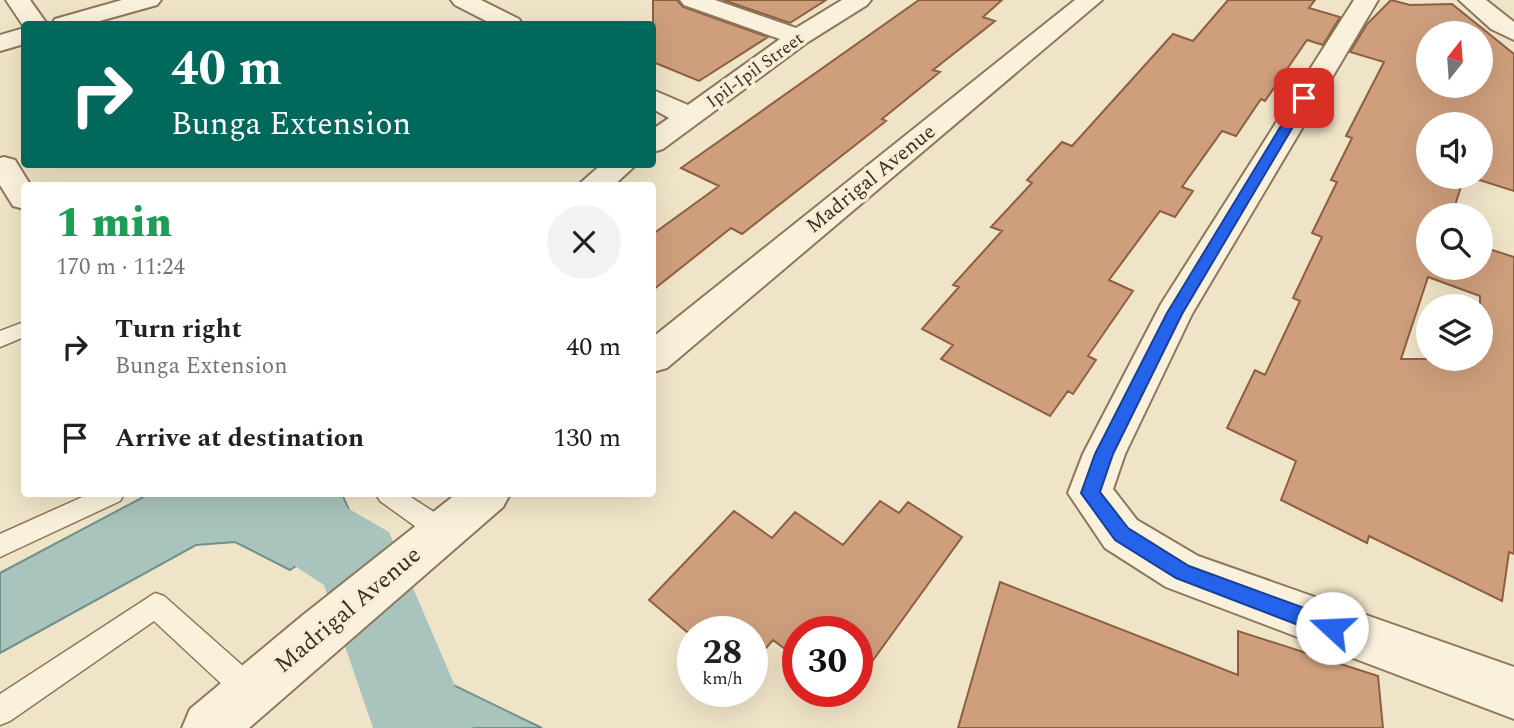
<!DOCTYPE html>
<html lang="en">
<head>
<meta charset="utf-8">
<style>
  body { margin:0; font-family:Spectral,serif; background:#f2f2f2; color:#202124; height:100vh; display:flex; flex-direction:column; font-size:26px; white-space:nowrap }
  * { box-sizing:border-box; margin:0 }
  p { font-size:23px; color:#757577 }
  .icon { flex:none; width:38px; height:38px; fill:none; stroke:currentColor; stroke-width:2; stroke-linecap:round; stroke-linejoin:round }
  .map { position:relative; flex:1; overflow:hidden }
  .side { position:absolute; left:21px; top:182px; width:635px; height:315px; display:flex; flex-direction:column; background:#fff; border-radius:7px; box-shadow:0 7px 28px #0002 }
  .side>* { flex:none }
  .guide { position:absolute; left:21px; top:21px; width:635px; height:147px; border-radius:7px; box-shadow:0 7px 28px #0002; background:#00695c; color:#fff; overflow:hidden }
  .needle { width:46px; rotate:17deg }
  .tools { position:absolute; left:1416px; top:21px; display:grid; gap:14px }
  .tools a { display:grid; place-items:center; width:77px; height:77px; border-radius:50%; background:#fff; box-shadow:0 7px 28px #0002; font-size:35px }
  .speed { position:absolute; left:677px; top:616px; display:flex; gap:14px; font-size:35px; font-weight:700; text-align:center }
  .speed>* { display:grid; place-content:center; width:91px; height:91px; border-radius:50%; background:#fff; box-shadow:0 7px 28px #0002; line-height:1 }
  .speed small { font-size:18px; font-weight:400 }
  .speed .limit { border:10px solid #d22; background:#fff; color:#111 }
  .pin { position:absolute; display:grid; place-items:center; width:60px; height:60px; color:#fff; margin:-30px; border-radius:14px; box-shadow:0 4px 10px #0006 }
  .me { position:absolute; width:77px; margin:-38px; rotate:290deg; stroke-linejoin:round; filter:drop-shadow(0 0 5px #0008) }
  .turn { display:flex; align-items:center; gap:24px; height:147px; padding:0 35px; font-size:32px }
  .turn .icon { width:91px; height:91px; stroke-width:2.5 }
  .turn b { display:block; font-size:49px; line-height:60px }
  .round { display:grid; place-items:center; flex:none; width:74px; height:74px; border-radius:37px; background:#f2f2f2 }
  .headline { display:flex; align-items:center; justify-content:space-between; height:119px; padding:0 35px }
  h1 { font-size:42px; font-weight:800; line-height:52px; color:#1e9e55 }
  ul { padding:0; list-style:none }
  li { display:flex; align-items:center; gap:21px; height:91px; padding:0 35px }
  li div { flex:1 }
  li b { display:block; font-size:26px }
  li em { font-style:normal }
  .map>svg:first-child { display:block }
</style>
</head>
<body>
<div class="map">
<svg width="1514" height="728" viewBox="0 0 1514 728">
  <rect width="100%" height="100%" fill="#f0e4c8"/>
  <path fill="#a9c4bc" stroke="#6f938a" stroke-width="2" d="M 149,494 L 342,494 L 355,523 L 290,570 L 235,542 L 196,545 L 0,653 L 0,573 Z
    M 411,610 L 445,681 L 542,728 L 427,728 L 359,636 Z"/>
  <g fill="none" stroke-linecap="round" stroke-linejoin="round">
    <path fill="#a9c4bc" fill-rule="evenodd" d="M 209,494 L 323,494 L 389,532 L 473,728 L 373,728 L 324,585 L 255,540 L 243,544 L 214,533 L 202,508 Z"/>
  </g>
  <path fill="#cf9f7d" stroke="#8d5f41" stroke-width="2" fill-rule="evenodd" d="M 653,0 L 677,0 L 683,7 L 768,37 L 699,81 L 653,62 Z
    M 723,0 L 826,0 L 790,23 Z
    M 919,0 L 1002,0 L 983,17 L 995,21 L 933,70 L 940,72 L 882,119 L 886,121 L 742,234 L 731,228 L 653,290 L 653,234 L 719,186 L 681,168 Z
    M 1228,0 L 1315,0 L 1309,8 L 1340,17 L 1323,45 L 1307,40 L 1265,101 L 1261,99 L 1236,136 L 1222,131 L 1182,187 L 1193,191 L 1175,217 L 1160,211 L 1109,280 L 1133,291 L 1088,356 L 1096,360 L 1073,394 L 1068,391 L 1050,416 L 941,359 L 953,345 L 922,329 L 959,287 L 953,285 L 1002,231 L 991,227 L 1032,183 L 1027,180 L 1062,142 L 1072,146 L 1173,34 L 1193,41 Z
    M 1391,0 L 1410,5 L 1452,4 L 1514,54 L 1514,191 L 1470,177 L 1480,177 L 1480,124 L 1428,124 L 1428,177 L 1464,177 L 1452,215 L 1428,215 L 1428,268 L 1480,268 L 1480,246 L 1514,257 L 1514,554 L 1509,552 L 1502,601 L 1369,536 L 1367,543 L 1281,500 L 1296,461 L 1227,428 L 1255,370 L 1265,375 L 1300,301 L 1293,298 L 1322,237 L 1312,233 L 1337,182 L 1331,180 L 1352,138 L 1346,136 L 1384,62 L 1350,52 L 1367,24 ZM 1428,33 L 1480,33 L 1480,86 L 1428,86 ZM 1428,277 L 1480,296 L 1480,359 L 1401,359 Z
    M 880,501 L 899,513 L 908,502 L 962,537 L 858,681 L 858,632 L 798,632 L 798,659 L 773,640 L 752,664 L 752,632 L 687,632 L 649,600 L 734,511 L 772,538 L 795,512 L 843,545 Z
    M 1000,582 L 1238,675 L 1238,631 L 1378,676 L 1383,728 L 958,728 Z"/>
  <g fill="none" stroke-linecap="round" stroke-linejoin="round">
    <g stroke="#8d765c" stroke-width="3">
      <path id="service" d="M 24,322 L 24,337 L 0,347 L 0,331 Z
        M 89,494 L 124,494 L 120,501 L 0,557 L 0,534 Z
        M 376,494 L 406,494 L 451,523 L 454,531 L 451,539 L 442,542 L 433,539 L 380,501 Z
        M 155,593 L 164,596 L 261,682 L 265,692 L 261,702 L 251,706 L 241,702 L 154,621 L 10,721 L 0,725 L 0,694 Z"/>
    </g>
    <g stroke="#8d765c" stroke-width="4">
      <path id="minor" d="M 6,0 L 30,0 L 47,24 L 24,24 L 24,27 Z
        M 122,0 L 161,0 L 157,5 L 89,24 L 52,24 L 55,19 Z
        M 451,0 L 481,0 L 519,19 L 522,24 L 492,24 L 455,5 Z
        M 680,0 L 715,0 L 796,28 L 842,0 L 871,0 L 867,5 L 808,42 L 663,149 L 653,152 L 653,129 L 669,118 L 653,109 L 653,90 L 688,105 L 780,39 L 684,5 Z
        M 1354,0 L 1378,0 L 1192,314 L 1125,454 L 1113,489 L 1137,520 L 1198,556 L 1514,667 L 1514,719 L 1166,587 L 1105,548 L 1068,493 L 1083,454 L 1161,304 Z
        M 1459,0 L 1486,0 L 1514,22 L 1514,40 L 1491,29 Z
        M 24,28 L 24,44 L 0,51 L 0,35 Z
        M 4,157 L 15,160 L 31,186 L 24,186 L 24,209 L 13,206 L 0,185 L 0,158 Z
        M 602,164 L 637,164 L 613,186 L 577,186 Z"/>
    </g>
    <g stroke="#8d765c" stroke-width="4">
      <path id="tertiary" d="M 1075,0 L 1102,0 L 667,368 L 653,372 L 653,337 Z
        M 456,494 L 510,494 L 503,507 L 249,728 L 182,728 L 190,709 L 303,615 Z"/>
    </g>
    <use href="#service" fill="#faf1dc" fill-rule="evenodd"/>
    <use href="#minor" fill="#faf1dc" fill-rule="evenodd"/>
    <use href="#tertiary" fill="#faf1dc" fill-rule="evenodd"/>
  </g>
  <path fill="#2563eb" stroke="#184099" stroke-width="2" d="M 1304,95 L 1310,98 L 1182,314 L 1113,454 L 1100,492 L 1128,528 L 1189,566 L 1340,621 L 1343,628 L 1340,635 L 1332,638 L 1176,578 L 1115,540 L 1081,493 L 1095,454 L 1167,313 L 1298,98 Z"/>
  <g text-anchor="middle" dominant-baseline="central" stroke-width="7" stroke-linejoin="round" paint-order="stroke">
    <g font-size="18" fill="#3d2e20" stroke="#f7eed8">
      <text transform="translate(755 70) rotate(-36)">Ipil-Ipil Street</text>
    </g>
    <g font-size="21" fill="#3d2e20" stroke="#f7eed8">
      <text transform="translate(871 179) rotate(-39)">Madrigal Avenue</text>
    </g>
    <g font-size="24" fill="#3d2e20" stroke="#f7eed8">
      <text transform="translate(348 610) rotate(-40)">Madrigal Avenue</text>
    </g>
  </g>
</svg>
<div class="tools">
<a><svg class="needle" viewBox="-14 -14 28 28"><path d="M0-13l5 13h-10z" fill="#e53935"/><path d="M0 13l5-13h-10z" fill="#757577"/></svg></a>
<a><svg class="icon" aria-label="sound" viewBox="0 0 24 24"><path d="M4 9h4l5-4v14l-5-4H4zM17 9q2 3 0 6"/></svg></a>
<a><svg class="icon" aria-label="search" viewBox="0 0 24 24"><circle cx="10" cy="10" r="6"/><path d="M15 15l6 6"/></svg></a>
<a><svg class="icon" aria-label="layers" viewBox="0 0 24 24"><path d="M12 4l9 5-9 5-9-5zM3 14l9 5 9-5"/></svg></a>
</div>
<div class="speed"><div>28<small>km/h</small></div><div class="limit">30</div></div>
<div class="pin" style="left:1304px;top:98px;background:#d93025"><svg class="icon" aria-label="arrive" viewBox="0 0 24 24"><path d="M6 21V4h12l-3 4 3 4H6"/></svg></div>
<svg class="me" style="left:1332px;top:628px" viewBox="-20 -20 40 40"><circle r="19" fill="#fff"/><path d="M0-13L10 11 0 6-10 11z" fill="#2563eb"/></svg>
<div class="guide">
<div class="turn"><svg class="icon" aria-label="right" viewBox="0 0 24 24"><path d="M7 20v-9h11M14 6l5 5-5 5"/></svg><div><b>40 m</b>Bunga Extension</div></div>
</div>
<section class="side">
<div class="headline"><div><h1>1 min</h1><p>170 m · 11:24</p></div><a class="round"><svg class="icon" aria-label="close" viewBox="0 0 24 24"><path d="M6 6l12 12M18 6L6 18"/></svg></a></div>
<ul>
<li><svg class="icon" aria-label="right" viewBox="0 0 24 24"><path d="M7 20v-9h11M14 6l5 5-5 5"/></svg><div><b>Turn right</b><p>Bunga Extension</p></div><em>40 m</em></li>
<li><svg class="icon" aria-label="arrive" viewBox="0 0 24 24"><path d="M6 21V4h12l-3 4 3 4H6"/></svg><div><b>Arrive at destination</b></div><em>130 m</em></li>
</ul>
</section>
</div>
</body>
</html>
